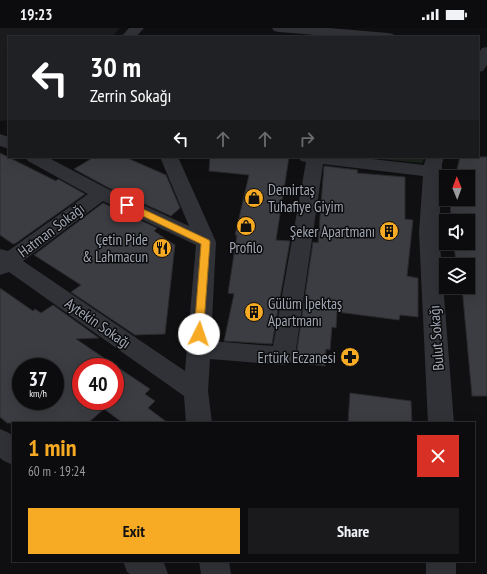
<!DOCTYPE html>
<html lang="en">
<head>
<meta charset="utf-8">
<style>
  body { margin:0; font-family:"PT Sans Narrow",sans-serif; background:#1a1a1c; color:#f1f3f6; height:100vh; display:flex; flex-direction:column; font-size:15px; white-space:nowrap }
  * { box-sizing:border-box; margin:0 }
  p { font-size:13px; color:#9a9b9e }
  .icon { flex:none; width:22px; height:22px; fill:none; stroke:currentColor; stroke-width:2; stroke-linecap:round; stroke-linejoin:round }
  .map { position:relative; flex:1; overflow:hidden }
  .sheet { position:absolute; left:12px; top:394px; width:463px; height:140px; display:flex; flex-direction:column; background:#0c0c0e; border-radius:0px; box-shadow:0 4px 16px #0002,0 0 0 1px #2c2c2e }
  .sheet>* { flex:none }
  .banner { position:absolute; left:8px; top:8px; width:471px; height:122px; border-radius:0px; box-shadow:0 4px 16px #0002,0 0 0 1px #2c2c2e; background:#202124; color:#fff; overflow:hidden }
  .needle { width:26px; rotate:359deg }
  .tools { position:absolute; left:439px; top:142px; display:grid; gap:8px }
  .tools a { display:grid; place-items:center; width:36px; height:36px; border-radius:0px; background:#0c0c0e; box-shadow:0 4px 16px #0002,0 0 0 1px #2c2c2e; font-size:20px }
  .speed { position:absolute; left:12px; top:330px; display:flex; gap:8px; font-size:20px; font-weight:700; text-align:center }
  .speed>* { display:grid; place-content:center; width:52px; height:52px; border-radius:50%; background:#0c0c0e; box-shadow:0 4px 16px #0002,0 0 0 1px #2c2c2e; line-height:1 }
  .speed small { font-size:10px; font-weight:400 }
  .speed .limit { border:6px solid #d22; background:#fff; color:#111 }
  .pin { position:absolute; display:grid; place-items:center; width:34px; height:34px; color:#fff; margin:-17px; border-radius:8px; box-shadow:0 2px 6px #0006 }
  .me { position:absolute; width:44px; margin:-22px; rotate:4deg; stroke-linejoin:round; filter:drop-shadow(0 0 3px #0008) }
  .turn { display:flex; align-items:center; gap:14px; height:84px; padding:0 16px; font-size:18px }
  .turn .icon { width:52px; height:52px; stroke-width:2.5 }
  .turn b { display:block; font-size:28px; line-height:34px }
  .lanes { display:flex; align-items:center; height:38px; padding:0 16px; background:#0003; justify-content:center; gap:20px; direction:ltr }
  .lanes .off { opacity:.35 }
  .round { display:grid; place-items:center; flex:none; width:42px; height:42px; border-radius:0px; background:#1a1a1c }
  .headline { display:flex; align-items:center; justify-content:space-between; height:68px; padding:0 16px }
  h1 { font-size:24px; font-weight:600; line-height:30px; color:#f7aa23 }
  .primary-button { display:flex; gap:8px; margin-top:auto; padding:8px 16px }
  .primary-button a { flex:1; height:46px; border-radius:0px; background:#f7aa23; color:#111; font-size:16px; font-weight:600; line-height:46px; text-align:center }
  .primary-button a+a { background:#1a1a1c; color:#f1f3f6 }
  .status { display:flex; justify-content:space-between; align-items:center; height:28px; padding:0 20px; background:#0c0c0e; direction:ltr }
  .status svg { height:11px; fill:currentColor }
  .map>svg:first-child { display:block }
</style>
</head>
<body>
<div class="status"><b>19:23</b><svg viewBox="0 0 49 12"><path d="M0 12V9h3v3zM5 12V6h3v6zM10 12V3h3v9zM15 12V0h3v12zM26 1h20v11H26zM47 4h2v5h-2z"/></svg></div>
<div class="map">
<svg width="487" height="546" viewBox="0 0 487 546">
  <rect width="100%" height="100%" fill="#101012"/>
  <path fill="#1c1c1f" d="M 0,0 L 120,0 L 111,9 L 9,9 L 9,92 L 0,93 Z"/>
  <path fill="#1c241d" d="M 358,129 L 425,129 L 422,135 Z"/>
  <path fill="#3c3d42" stroke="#2a2a2e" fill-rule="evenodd" d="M 0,125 L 56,153 L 58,151 L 85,166 L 16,215 L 13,216 L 0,207 Z
    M 94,129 L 125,129 L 166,147 L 180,180 L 171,188 L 109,160 L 74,141 Z
    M 210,129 L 289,129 L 276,212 L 290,213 L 272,316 L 224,313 L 234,266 L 228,265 L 237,207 L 235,207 L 249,147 L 209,143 Z
    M 460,129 L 487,129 L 487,368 L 472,368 L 462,259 L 458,259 L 468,259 L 468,237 L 456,237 L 454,215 L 468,215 L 468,193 L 453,193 L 451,191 L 450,171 L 468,171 L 468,149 L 449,149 L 455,149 Z
    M 324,138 L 358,142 L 357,145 L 405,149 L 405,191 L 413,192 L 407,248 L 418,250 L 418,289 L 400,287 L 399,292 L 337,284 L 336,300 L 332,299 L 330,322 L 326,321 L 325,338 L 293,334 L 296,328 L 313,214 L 318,215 Z
    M 103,175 L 157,200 L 154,203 L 175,217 L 165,306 L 135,307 L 71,264 L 81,257 L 34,227 Z
    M 0,260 L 33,283 L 35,281 L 41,285 L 53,277 L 99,310 L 76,311 L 150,361 L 145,366 L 155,373 L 148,380 L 168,395 L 123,395 L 104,381 L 88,395 L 7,395 L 0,389 ZM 21,339 L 55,339 L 55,373 L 21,373 ZM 81,339 L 115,339 L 115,373 L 81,373 Z
    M 350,365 L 411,373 L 412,395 L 348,395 Z"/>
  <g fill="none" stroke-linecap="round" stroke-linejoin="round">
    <path fill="#313237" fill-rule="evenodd" d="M 129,0 L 144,0 L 136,9 L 121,9 Z
      M 272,0 L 329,0 L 388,5 L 393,6 L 395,9 L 338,9 L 279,4 L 274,3 Z
      M 487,19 L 487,37 L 483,43 L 478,44 L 478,26 L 482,20 Z
      M 0,106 L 9,109 L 9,121 L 0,118 Z
      M 25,129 L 47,129 L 108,161 L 189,198 L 160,129 L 178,129 L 216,214 L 211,313 L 273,318 L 306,134 L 301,133 L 298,129 L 355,129 L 424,137 L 426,129 L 444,129 L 442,136 L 439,204 L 454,395 L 428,395 L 419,204 L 423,148 L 323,136 L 295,328 L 291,335 L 283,337 L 210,331 L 208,363 L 212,395 L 186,395 L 184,368 L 9,244 L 0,247 L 0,221 L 8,223 L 88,166 L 28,133 ZM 103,173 L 196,217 L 185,343 L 23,233 Z
      M 0,401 L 9,405 L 13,408 L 13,437 L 4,433 L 0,430 Z
      M 123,533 L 161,533 L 164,535 L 168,546 L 130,546 L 127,544 Z
      M 199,533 L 229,533 L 231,546 L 201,546 Z
      M 426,533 L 456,533 L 456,546 L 426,546 Z"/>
  </g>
  <path fill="#f7aa23" stroke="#a16e17" d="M 124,175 L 130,175 L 209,212 L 210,214 L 203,309 L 196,309 L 194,306 L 201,216 L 124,179 Z"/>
  <defs>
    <g id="shop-disc" transform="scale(1)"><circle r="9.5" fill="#f7aa23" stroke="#0b0b0d"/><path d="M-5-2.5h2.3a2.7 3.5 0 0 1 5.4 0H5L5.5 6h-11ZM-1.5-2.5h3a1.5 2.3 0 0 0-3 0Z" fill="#111"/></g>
    <g id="building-disc" transform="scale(1)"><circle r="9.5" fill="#f7aa23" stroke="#0b0b0d"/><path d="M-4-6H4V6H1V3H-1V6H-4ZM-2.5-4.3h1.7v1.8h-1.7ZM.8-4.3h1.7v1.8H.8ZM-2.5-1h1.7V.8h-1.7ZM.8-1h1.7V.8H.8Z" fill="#111"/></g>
    <g id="restaurant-disc" transform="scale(1)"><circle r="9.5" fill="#f7aa23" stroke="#0b0b0d"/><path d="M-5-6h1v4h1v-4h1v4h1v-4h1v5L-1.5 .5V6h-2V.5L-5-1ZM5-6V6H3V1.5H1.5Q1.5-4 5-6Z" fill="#111"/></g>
    <g id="pharmacy-disc" transform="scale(1)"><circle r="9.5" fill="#f7aa23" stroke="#0b0b0d"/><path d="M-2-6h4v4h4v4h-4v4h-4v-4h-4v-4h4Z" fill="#111"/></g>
  </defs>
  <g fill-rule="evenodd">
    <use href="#shop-disc" x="254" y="170"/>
    <use href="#shop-disc" x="246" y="198"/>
    <use href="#building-disc" x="389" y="203"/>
    <use href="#restaurant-disc" x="162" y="220"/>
    <use href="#building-disc" x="254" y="284"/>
    <use href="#pharmacy-disc" x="350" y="329"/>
  </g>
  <g text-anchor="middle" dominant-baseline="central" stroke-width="3" stroke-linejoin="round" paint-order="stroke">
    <g font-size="15" fill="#a1a7b3" stroke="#0b0b0d" text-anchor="end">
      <text x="268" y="161" text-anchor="start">Demirtaş<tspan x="268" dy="17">Tuhafiye Giyim</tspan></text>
      <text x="375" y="203">Şeker Apartmanı</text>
      <text x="148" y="211">Çetin Pide<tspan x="148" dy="17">&amp; Lahmacun</tspan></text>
      <text x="246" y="219" text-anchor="middle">Profilo</text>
      <text x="268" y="275" text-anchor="start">Gülüm İpektaş<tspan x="268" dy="17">Apartmanı</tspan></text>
      <text x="336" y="329">Ertürk Eczanesi</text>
    </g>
    <g font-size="15" fill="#a1a7b3" stroke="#0b0b0d">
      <text transform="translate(51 202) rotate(-37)">Hatman Sokağı</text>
      <text transform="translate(98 295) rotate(35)">Aytekin Sokağı</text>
      <text transform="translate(436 310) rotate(-94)">Bulut Sokağı</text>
    </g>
  </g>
</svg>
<div class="tools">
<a><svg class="needle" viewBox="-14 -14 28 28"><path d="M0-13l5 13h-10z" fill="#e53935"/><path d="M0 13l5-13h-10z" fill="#9a9b9e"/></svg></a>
<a><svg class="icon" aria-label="sound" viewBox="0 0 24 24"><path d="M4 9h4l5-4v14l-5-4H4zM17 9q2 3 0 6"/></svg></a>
<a><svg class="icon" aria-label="layers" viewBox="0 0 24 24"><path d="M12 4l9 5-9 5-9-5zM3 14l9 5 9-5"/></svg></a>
</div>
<div class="speed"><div>37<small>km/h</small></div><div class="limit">40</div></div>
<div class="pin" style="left:127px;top:177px;background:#d93025"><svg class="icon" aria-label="arrive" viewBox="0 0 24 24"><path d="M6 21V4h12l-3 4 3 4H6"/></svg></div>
<svg class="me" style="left:199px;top:306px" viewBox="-20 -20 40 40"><circle r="19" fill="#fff"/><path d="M0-13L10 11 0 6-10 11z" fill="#f7aa23"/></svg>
<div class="banner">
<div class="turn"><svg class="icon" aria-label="left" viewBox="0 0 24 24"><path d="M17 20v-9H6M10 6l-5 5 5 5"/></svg><div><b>30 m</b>Zerrin Sokağı</div></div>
<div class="lanes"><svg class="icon" aria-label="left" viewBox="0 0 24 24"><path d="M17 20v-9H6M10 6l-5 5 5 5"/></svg><svg class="icon off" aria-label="ahead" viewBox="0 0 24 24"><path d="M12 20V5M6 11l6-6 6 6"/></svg><svg class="icon off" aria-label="ahead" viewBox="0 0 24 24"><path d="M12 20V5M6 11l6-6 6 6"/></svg><svg class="icon off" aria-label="right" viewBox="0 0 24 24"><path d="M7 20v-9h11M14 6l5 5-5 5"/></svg></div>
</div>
<section class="sheet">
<div class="headline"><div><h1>1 min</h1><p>60 m · 19:24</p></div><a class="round" style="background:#d93025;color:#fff"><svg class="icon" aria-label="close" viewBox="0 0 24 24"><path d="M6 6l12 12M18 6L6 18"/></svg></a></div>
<div class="primary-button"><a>Exit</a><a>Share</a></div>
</section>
</div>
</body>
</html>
